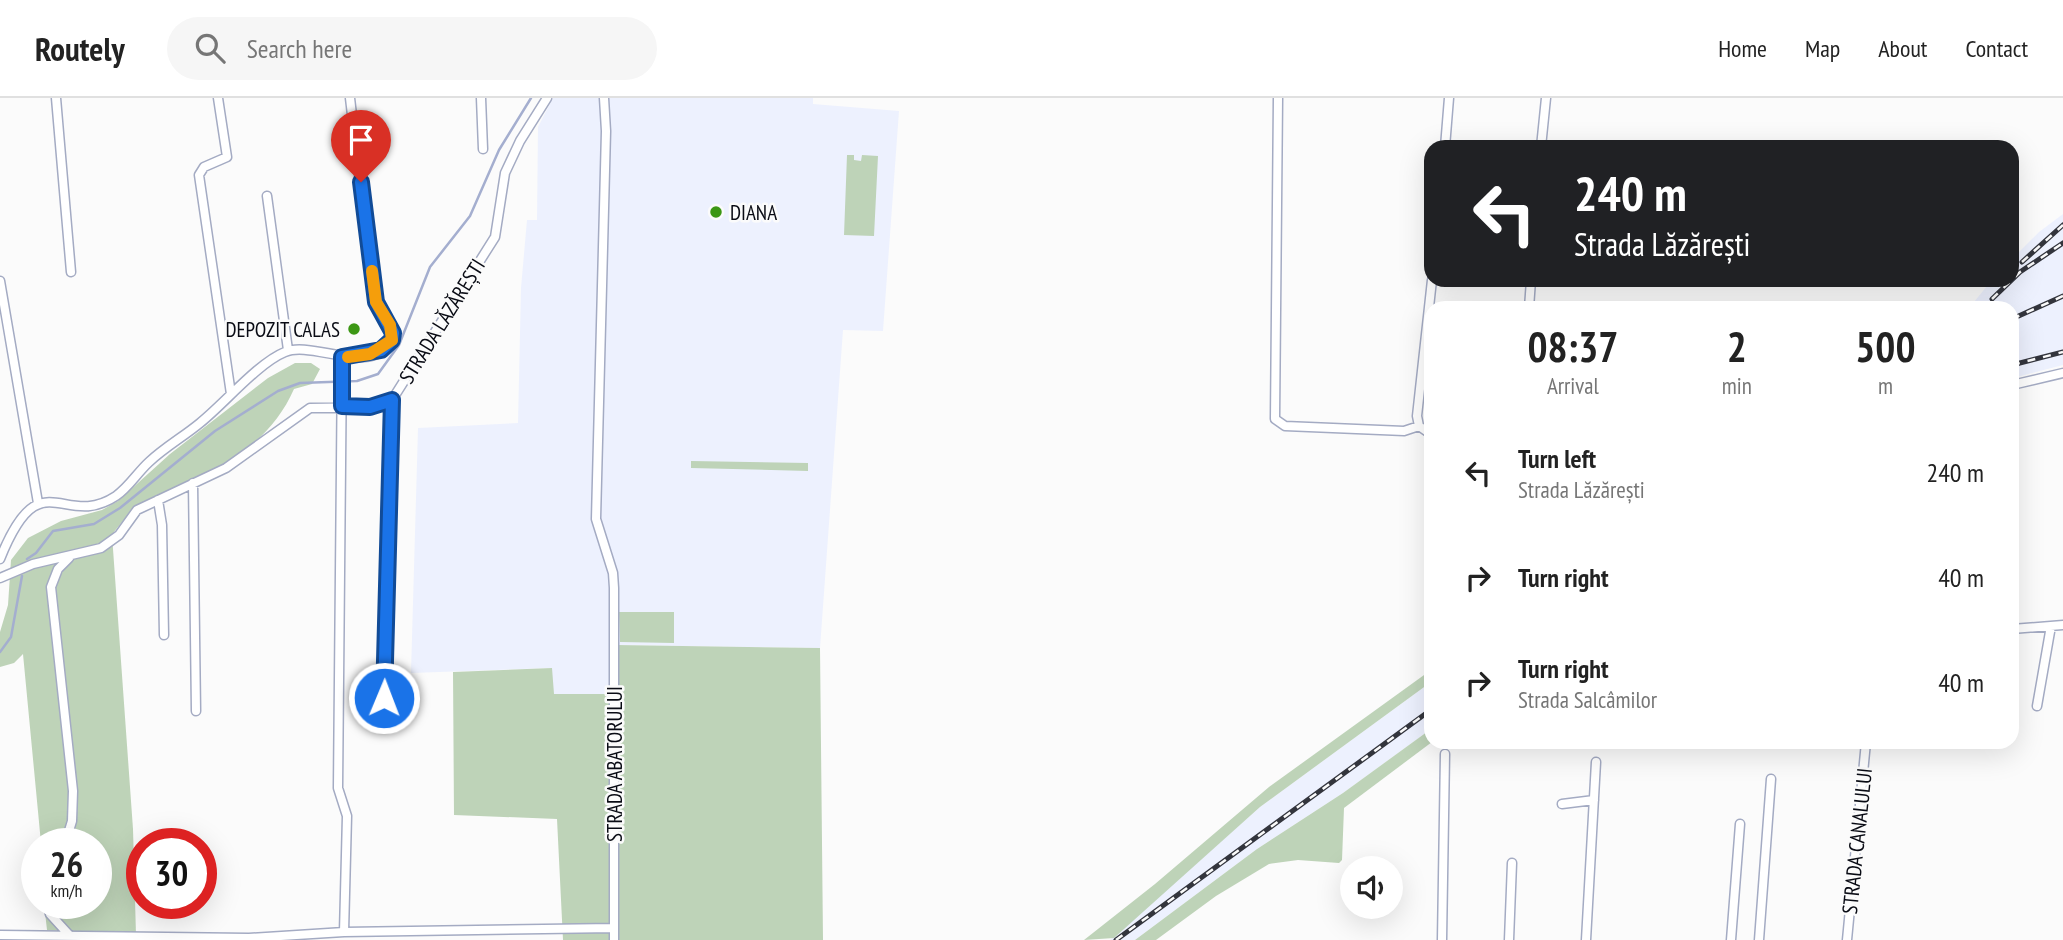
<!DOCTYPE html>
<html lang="en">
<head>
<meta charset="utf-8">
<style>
  body { margin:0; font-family:"PT Sans Narrow",sans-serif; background:#f6f6f6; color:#222; height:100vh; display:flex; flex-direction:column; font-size:26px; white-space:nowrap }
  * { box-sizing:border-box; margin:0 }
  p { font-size:23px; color:#767676 }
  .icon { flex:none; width:38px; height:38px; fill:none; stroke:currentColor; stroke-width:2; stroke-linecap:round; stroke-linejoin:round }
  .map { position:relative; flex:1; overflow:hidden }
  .panel { position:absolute; left:1424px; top:203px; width:595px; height:448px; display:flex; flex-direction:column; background:#fff; border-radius:21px; box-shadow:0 7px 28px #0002 }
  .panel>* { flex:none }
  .banner { position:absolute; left:1424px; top:42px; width:595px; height:147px; border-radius:21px; box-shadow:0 7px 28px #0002; background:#202124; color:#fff; overflow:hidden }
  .buttons { position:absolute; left:1340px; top:758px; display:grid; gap:14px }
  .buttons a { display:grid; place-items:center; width:63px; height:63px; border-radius:50%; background:#fff; box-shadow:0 7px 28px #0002; font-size:35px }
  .speed { position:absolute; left:21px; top:730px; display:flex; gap:14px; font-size:35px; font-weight:700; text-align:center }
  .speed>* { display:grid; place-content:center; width:91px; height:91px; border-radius:50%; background:#fff; box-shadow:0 7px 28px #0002; line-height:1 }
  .speed small { font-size:18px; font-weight:400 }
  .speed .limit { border:10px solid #d22; background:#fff; color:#111 }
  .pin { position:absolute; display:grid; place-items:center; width:60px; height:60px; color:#fff; margin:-72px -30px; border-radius:50% 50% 50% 0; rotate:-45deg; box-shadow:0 0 7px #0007 }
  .pin .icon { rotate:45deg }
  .me { position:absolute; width:77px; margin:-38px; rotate:1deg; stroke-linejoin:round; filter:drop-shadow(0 0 5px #0008) }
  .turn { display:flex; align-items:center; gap:24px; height:147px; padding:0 35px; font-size:32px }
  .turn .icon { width:91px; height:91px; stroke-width:2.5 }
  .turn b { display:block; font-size:49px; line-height:60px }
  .eta { display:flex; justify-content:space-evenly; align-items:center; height:119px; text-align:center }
  .eta b { font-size:42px; font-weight:600; line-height:49px }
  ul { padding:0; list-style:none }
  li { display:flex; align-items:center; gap:21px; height:105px; padding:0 35px }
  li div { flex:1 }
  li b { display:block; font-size:26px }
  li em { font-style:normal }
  header { display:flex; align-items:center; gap:42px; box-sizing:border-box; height:98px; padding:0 35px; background:#fff; border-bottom:2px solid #e0e0e0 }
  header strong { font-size:33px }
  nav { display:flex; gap:38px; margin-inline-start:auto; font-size:24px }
  .search { width:490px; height:63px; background:#f6f6f6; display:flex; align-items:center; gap:18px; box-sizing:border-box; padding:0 24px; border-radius:38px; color:#767676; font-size:26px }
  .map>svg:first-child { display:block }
</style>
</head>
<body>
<header>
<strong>Routely</strong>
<div class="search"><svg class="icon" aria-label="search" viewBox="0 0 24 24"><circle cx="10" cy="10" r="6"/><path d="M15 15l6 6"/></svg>Search here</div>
<nav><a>Home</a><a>Map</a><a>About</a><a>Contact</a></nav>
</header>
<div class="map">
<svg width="2063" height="842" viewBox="0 0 2063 842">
  <rect width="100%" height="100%" fill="#fbfbfb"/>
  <path fill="#edf1fe" d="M 553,0 L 813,0 L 813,6 L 899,13 L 883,233 L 843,232 L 820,550 L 617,547 L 617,596 L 553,596 L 551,570 L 411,575 L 418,330 L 518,325 L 521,190 L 527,122 L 537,122 L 538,29 Z
    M 2063,116 L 2063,267 L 2013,280 L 2012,210 L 1969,210 L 1992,182 L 2012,182 L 2013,160 L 2039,134 Z
    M 1431,584 L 1431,631 L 1343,695 L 1257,751 L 1135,842 L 1110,842 L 1260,709 Z"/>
  <path fill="#bed3b8" d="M 847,57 L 854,57 L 854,62 L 861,63 L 862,57 L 878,58 L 874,138 L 844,137 Z
    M 295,265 L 311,265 L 320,271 L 312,286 L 294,291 C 276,332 242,360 201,378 C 165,394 135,403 112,437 L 133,731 L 136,837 L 47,832 L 44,805 L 96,805 L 96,746 L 41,745 L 23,556 L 14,565 L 0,569 L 0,534 L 8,507 L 11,462 L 28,440 L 61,423 L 102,412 L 118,403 L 170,356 L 268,280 Z
    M 691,363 L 808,365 L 808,373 L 691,370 Z
    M 619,514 L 674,514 L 674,545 L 620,544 Z
    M 617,547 L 820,550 L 823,842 L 563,842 L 557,721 L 454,717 L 453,574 L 552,570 L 554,596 L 617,596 Z
    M 1431,572 L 1431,584 L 1260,709 L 1114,840 L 1084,842 L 1155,786 L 1269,689 Z
    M 1431,631 L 1432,644 L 1344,710 L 1342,762 L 1339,765 L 1298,762 L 1269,766 L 1216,798 L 1156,842 L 1135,842 L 1257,751 L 1343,695 Z"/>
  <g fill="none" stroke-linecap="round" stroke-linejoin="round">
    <path stroke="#a4aecf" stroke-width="2.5" d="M 27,461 L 36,455 L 53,433 L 94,426 L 120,410 L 215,333 L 278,293 L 300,285 L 357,283 L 378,276 L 399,247 L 430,169 L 470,118 L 499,52 L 531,0
      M 0,554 L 11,539 L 22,478"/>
    <g stroke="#a4abc3" stroke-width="11">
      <path id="minor" d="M 56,0 L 71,174
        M 218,0 L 227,59 L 204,69 L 199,77 L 231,296
        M 481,0 L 483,51
        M 604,0 L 606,33 L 596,421 L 613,475 L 614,490 L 614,842
        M 1278,0 L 1275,321 L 1285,328 L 1404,333 L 1419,328
        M 1445,49 L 1449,0
        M 1541,49 L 1546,0
        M 267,98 L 288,252
        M 0,183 L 38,405
        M 1529,210 L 1531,182
        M 1635,210 L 1635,209
        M 342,259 L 338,690 L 347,718 L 344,834
        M 2012,287 L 2063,275
        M 1432,337 L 1419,328 L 1417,318 L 1432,182
        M 193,385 L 196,613
        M 158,402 L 162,427 L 164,537
        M 0,461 C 41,359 63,433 116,398 C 129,389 137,375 149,364 C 165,349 183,339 200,325 C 224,306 258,265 285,254 C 312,242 371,279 391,243 C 399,230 378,214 376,201 C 365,134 358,67 350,0
        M 0,480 L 33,466 L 101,450 L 119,437 L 137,412 L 226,370 L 310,310 L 370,309 L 392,302 L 495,139 L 505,75 L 520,43 L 547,0
        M 2012,531 L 2063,527
        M 384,600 L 392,302
        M 2037,608 L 2051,528
        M 1562,706 L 1594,702
        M 65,746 L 72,723 L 73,693 L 51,489 L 58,471 L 69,460
        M 47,805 L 50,816 L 71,839
        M 0,837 L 249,840 L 344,834 L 614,830
        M 1442,842 L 1445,656
        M 1509,842 L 1512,765
        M 1586,842 L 1596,664
        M 1731,842 L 1740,726
        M 1759,842 L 1771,681
        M 1847,842 L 1866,644"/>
    </g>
    <use href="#minor" stroke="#fff" stroke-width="8"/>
    <g stroke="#33353d" stroke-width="5">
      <path id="rail" d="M 2022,164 L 2063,127
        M 1992,201 L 2020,174 L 2063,145
        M 2012,221 L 2063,198
        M 2012,267 L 2063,254
        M 1116,842 L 1432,611"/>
    </g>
    <use href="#rail" stroke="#fbfbfb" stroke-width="2.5" stroke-dasharray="8" stroke-linecap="butt"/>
  </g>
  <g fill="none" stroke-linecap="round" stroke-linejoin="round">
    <g stroke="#114b97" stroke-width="18">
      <path id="route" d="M 361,84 L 376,204 L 393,235 L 392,242 L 381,252 L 342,259 L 342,308 L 370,309 L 392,302 L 384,600"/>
    </g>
    <use href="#route" stroke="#1a73e8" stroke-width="12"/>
    <path stroke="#f59e0b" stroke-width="12" d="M 348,259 L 370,256 L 392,242 L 390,227 L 376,204 L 372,173"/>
  </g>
  <g fill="#3c9714" stroke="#fbfbfb" stroke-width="2.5">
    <circle cx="716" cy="114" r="7"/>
    <circle cx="354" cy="231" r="7"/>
  </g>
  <g text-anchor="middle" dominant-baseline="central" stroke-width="5" stroke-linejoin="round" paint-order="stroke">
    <g font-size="21" fill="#090b14" stroke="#fbfbfb" text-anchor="start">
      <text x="730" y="114">DIANA</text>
      <text x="340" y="231" text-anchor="end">DEPOZIT CALAS</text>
    </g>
    <g font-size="21" fill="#090b14" stroke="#fbfbfb">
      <text transform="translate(442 223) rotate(-58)">STRADA LĂZĂREȘTI</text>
      <text transform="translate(614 666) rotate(-90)">STRADA ABATORULUI</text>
      <text transform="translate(1857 743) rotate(-84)">STRADA CANALULUI</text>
    </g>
  </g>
</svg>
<div class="buttons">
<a><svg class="icon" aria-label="sound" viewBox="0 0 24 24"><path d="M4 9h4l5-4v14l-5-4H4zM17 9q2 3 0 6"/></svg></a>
</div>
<div class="speed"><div>26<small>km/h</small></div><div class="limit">30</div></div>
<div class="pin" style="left:361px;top:84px;background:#d93025"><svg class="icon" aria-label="arrive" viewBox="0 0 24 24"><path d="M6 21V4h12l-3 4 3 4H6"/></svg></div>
<svg class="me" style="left:384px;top:600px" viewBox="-20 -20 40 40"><circle r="17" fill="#1a73e8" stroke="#fff" stroke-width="3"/><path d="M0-11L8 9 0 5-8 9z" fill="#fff"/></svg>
<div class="banner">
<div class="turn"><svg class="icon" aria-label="left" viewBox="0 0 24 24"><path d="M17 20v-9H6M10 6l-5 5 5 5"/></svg><div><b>240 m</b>Strada Lăzărești</div></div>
</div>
<section class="panel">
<div class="eta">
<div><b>08:37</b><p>Arrival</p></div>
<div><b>2</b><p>min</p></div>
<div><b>500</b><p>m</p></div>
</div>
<ul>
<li><svg class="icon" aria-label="left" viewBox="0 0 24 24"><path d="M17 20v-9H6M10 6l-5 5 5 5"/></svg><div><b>Turn left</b><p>Strada Lăzărești</p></div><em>240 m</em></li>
<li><svg class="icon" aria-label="right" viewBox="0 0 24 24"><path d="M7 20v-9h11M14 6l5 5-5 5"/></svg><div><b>Turn right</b></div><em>40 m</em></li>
<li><svg class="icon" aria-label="right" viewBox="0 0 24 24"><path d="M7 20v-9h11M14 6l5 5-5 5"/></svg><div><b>Turn right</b><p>Strada Salcâmilor</p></div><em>40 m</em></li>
</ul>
</section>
</div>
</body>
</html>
